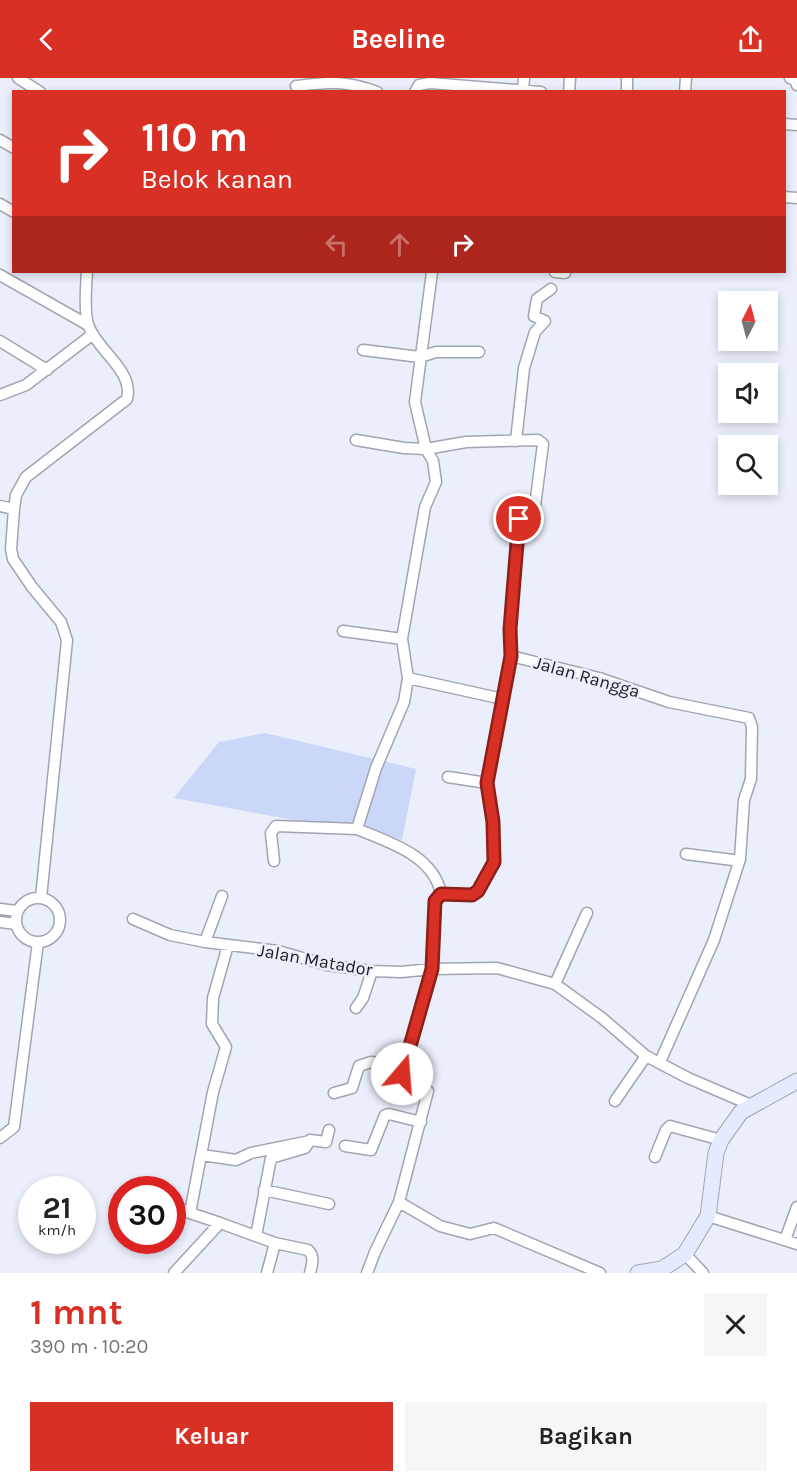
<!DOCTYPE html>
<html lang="id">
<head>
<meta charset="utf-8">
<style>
  body { margin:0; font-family:Karla,sans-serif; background:#f6f6f6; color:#222; height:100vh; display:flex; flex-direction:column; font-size:22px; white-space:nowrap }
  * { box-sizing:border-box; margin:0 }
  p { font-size:20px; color:#767676 }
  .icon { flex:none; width:33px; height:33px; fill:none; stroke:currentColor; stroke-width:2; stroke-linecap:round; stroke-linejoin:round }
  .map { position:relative; height:1195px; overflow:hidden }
  .panel { display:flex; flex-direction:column; background:#fff; flex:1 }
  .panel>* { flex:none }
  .banner { position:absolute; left:12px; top:12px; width:774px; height:183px; border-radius:0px; box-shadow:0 3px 9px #0003; background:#d93025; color:#fff; overflow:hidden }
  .needle { width:39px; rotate:6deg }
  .tools { position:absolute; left:718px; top:213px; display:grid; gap:12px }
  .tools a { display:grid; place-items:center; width:60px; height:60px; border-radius:0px; background:#fff; box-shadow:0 3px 9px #0003; font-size:30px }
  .speed { position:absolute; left:18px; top:1098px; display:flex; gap:12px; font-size:30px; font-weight:700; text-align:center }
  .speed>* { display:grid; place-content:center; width:78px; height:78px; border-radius:50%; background:#fff; box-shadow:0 3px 9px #0003; line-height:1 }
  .speed small { font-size:15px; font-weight:400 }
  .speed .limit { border:9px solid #d22; background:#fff; color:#111 }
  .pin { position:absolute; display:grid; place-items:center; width:51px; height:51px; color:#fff; margin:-26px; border:3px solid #fff; border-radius:50%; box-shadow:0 2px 6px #0007 }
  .me { position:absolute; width:66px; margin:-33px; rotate:18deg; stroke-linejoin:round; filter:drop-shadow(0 0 4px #0008) }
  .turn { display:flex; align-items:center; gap:21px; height:126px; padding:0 30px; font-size:27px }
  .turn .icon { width:78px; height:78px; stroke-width:2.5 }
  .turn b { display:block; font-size:42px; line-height:51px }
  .lanes { display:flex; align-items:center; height:57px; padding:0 30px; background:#0003; justify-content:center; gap:30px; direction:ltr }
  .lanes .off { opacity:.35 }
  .round { display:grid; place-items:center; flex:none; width:63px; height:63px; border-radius:0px; background:#f6f6f6 }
  .headline { display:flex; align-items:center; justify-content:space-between; height:102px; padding:0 30px }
  h1 { font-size:36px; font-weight:700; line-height:45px; color:#d93025 }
  .button { display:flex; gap:12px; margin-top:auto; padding:12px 30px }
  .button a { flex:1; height:69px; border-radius:0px; background:#d93025; color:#fff; font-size:24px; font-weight:700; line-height:69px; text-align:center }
  .button a+a { background:#f6f6f6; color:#222 }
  header { display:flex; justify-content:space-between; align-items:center; height:78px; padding:0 30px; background:#d93025; color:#fff; font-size:27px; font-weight:700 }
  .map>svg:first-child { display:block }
</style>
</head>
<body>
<header><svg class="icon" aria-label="back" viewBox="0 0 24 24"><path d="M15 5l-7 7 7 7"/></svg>Beeline<svg class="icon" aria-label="share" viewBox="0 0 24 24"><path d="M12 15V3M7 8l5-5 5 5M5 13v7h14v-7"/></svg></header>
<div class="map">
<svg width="797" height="1195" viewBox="0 0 797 1195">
  <rect width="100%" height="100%" fill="#ebeffc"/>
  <path fill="#cbd7f9" d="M 265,655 L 416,691 L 402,762 L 174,720 L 219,664 Z"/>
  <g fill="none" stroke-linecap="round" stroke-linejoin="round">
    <g stroke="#a1a5b1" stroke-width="13">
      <path id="street" d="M 18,0 L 40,14
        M 790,0 L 795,2 L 797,7
        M 296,8 C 329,4 344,2 377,14
        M 523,12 L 524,0
        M 415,14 L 419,7 L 430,5 L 541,14
        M 569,14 L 570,0
        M 627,14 L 627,0
        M 685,14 L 686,0
        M 784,46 L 797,47
        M 0,62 L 14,70
        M 784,119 L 797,120
        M 0,126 L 14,134
        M 432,194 L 415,324 L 426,371 L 466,364 L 538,362 L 543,366 L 535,428 L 521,431 L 519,441 L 510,551 L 511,578 L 599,600 L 669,624 L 749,640 L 752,649 L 751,701 L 744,722 L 740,781 L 714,862 L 660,984
        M 555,194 L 565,195
        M 0,197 L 88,247
        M 0,263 L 47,292
        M 363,272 L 420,279 L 436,274 L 479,274
        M 0,317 L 26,307 L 93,256
        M 356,362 L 404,370 L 426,371 L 433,383 L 436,404 L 425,429 L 402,561 L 408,600 L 404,624 L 376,690 L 357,751 C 388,764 434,777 441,816
        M 516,363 L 524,290 L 535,254 L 545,243 L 534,238 L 537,221 L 551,211
        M 0,428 L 14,431
        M 343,553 L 402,561
        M 408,600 L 503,621
        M 448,699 L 487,705
        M 686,776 L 733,782 L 740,781
        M 274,783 L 271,755 L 276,748 L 357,751
        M 41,820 L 67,562 L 61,544 L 32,509 L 13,481 L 11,471 L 14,431 L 16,417 L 26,399 L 127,321 C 134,293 99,274 89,249 C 84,238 86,207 87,194
        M16 842a22 22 0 1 1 44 0a22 22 0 1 1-44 0Z
        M 0,831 L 17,833
        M 133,841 L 170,857 L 205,864 L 278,873 L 327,887 L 372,893 L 401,894 L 432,891 L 497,890 L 555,906 L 602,940 L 646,978 L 688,1000 L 751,1027
        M 0,844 L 16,846
        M 205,864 L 222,818
        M 555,906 L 587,835
        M 356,930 L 363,920 L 372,893
        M 334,1015 L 352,1010 L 359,988 L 371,984 L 403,987
        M 615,1023 L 646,978
        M 0,1060 L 14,1049 L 38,864
        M 345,1068 L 371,1072 L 385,1037 L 389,1036 L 421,1044
        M 202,1077 L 236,1082 L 251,1075 L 310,1063
        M 655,1079 L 666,1052 L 670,1048 L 721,1062
        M 153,1108 L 153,1112
        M 264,1112 L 329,1126
        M 399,1124 L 440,1148 L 470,1156 L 494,1150 L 600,1195
        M 172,1127 L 190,1135
        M 708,1138 L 797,1166
        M 220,1145 L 275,1165 L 308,1172 C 315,1178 312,1187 310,1195
        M 256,1158 L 271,1080 L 305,1070 L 310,1062 L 326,1064 L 329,1052
        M 785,1162 L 797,1129
        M 685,1176 L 703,1195
        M 174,1195 L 220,1145 L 190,1135 L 213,1014 L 226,969 L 212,946 L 213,920 L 228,867
        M 267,1195 L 275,1165
        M 367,1195 L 375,1174 L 399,1124 L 428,1013 L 423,1008 L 405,1002 L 402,996 L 432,891 L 435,823 L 441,816 L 472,817 L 478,813 L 494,784 L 493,744 L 487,705 L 511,578"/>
    </g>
    <g stroke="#a1a5b1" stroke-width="17">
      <path id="secondary" d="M 638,1195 L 662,1191 L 685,1176 L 708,1138 L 716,1075 L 721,1062 L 741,1034 L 797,1003"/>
    </g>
    <use href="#street" stroke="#fff" stroke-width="10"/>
    <use href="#secondary" stroke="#e4ebff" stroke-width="15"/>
  </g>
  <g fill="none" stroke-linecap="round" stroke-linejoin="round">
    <g stroke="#8d1f18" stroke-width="15">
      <path id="route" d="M 402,996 L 432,891 L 435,823 L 441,816 L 472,817 L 478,813 L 494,784 L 493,744 L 487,705 L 511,578 L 510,551 L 519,441"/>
    </g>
    <use href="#route" stroke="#d93025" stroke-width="10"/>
  </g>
  <g text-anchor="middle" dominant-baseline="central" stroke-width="5" stroke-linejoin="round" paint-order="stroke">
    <g font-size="18" fill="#1a1c20" stroke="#ebeffc">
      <text transform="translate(587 599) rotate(16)">Jalan Rangga</text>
      <text transform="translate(315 882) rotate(10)">Jalan Matador</text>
    </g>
  </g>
</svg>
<div class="tools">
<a><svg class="needle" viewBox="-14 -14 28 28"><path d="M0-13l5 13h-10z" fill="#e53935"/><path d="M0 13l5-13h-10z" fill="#767676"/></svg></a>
<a><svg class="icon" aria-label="sound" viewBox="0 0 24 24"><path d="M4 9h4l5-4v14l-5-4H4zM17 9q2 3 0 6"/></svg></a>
<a><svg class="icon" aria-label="search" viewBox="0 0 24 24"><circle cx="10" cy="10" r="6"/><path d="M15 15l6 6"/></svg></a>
</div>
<div class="speed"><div>21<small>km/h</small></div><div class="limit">30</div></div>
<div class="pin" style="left:519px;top:441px;background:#d93025"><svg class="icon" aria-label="arrive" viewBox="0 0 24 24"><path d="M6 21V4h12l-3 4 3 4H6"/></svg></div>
<svg class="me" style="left:402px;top:996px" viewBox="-20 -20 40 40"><circle r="19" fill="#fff"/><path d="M0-13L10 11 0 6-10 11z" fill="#d93025"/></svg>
<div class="banner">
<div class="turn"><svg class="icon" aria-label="right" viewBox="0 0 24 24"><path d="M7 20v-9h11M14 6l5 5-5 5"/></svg><div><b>110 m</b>Belok kanan</div></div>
<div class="lanes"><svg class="icon off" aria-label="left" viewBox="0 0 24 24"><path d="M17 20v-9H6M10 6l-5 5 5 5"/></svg><svg class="icon off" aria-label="ahead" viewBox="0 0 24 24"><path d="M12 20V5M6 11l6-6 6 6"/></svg><svg class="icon" aria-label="right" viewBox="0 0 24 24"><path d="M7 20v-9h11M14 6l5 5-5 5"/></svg></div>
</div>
</div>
<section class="panel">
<div class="headline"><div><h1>1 mnt</h1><p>390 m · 10:20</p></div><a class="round"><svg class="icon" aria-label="close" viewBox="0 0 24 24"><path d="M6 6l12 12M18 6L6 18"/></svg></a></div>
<div class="button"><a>Keluar</a><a>Bagikan</a></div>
</section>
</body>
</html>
